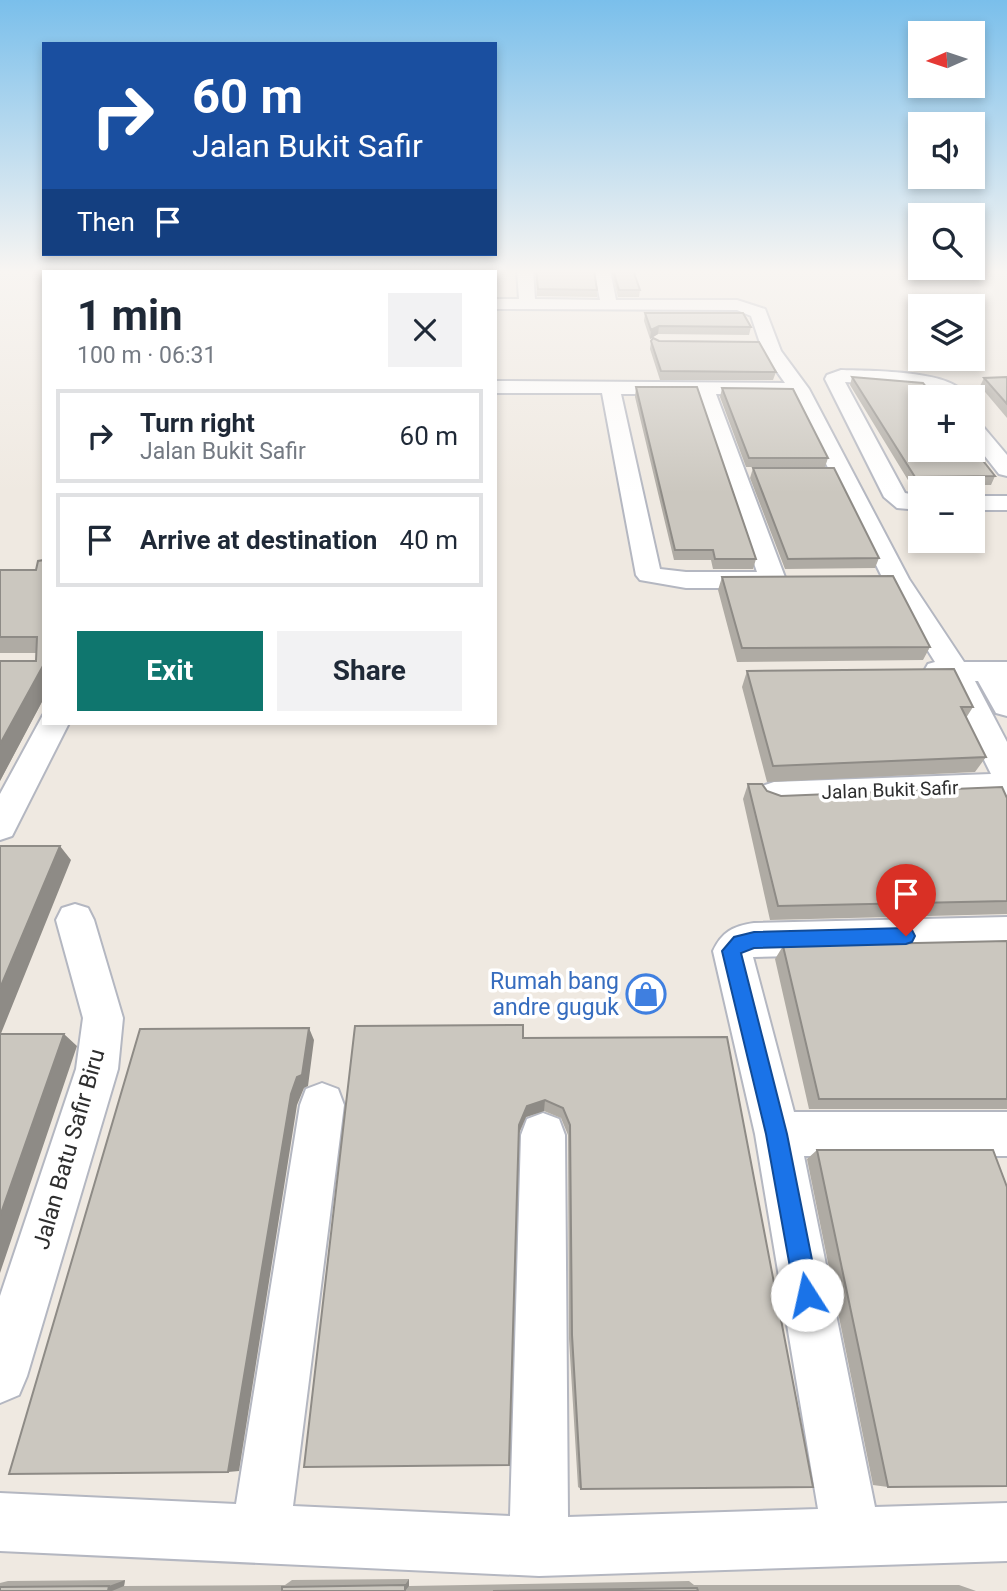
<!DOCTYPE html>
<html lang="en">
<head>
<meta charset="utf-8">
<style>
  body { margin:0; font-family:Roboto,sans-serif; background:#f2f2f3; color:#1f2937; height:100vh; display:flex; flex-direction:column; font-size:26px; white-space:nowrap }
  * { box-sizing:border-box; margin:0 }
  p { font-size:23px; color:#747a83 }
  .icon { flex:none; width:38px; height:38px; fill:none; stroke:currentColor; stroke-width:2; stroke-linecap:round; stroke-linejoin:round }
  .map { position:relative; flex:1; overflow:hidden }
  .side { position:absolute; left:42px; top:270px; width:455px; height:455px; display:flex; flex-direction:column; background:#fff; border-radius:0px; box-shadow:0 4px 10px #0003 }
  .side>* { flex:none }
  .banner { position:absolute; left:42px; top:42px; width:455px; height:214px; border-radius:0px; box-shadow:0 4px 10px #0003; background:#1a4fa0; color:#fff; overflow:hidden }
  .needle { width:46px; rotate:267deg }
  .fabs { position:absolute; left:908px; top:21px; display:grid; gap:14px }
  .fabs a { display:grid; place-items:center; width:77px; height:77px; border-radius:0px; background:#fff; box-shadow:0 4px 10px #0003; font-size:35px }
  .pin { position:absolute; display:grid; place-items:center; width:60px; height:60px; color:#fff; margin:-72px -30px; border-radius:50% 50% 50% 0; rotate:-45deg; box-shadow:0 0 7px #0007 }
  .pin .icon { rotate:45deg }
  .me { position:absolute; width:77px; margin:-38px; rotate:350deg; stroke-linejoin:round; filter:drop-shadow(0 0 5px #0008) }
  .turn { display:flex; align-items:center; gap:24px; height:147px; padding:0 35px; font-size:32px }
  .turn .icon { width:91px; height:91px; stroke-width:2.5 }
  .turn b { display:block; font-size:49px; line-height:60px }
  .then { display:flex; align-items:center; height:66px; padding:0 35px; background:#0003; gap:14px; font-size:26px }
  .round { display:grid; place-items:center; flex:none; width:74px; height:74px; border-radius:0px; background:#f2f2f3 }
  .headline { display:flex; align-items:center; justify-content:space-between; height:119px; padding:0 35px }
  h1 { font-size:42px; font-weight:700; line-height:52px }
  .button { display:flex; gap:14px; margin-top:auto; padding:14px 35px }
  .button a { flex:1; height:80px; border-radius:0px; background:#0f766e; color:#fff; font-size:28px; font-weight:700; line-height:80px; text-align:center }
  .button a+a { background:#f2f2f3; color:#1f2937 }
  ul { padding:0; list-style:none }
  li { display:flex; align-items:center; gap:21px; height:94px; margin:0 14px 10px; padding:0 21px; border:4px solid #e0e1e3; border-radius:0px }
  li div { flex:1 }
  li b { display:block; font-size:26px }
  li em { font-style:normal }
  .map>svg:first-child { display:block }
</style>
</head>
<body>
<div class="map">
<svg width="1007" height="1591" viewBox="0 0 1007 1591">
  <rect width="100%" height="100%" fill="#efe9e1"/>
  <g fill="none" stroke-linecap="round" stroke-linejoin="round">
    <g stroke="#b4b7c1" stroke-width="4">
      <path id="minor" d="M 279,270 L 295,270 L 295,271 L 280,271 Z
        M 355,270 L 371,270 L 371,271 L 356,271 Z
        M 441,270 L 457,270 L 457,271 L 442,271 Z
        M 517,270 L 533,270 L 535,299 L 600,300 L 594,270 L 610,270 L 616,300 L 737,300 L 765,309 L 781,351 L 809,389 L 909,579 L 964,662 L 1007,662 L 1007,716 L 996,713 L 978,681 L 975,681 L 1007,742 L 1007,799 L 774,808 L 762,804 L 757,795 L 762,786 L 774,782 L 991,774 L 945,681 L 928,678 L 924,671 L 928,664 L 935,662 L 883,579 L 792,395 L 716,394 L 786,580 L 782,586 L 773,588 L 686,588 L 640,580 L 636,575 L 602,393 L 495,393 L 495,381 L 785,383 L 763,352 L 751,316 L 737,310 L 495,309 L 495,299 L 519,299 ZM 621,394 L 697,394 L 757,572 L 686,572 L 660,569 Z
        M 841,370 C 868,371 946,370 963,392 L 960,396 L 951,397 L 913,386 L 845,382 L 905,493 L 920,496 L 920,510 L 897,508 L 884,497 L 825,379 L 827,375 Z
        M 973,421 L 980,423 L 1007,455 L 1007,476 L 999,474 L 973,441 Z
        M 973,496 L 1007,496 L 1007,510 L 973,510 Z
        M 43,715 L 44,723 L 69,723 L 12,836 L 0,840 L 0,794 Z
        M 75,904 L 88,908 L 94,920 L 123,1018 L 118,1069 L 27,1376 L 19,1395 L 0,1403 L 0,1296 L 76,1069 L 83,1018 L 56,920 L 62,908 Z
        M 1007,917 L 1007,951 L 753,957 L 794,1112 L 1007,1112 L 1007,1156 L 804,1156 L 875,1507 L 1007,1503 L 1007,1561 L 539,1576 L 0,1551 L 0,1493 L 236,1504 L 300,1105 L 306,1089 L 322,1083 L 338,1089 L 344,1105 L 293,1506 L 510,1516 L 521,1135 L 527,1119 L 543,1113 L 559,1119 L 565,1135 L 568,1517 L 818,1509 L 755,1134 L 713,951 C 722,932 733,926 754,923 Z"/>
    </g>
    <use href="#minor" fill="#fff" fill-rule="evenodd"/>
  </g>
  <path fill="#afaba4" d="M 536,270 L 594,270 L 597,290 L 597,297 L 537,296 Z
    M 611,270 L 633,270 L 640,290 L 639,297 L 618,297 Z
    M 645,313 L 751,327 L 749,335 L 658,334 L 650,339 L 644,321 Z
    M 651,341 L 659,341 L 776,372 L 773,380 L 660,380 L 650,349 Z
    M 852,377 L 995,476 L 991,485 L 911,485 L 850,385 Z
    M 1007,377 L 1007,418 L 980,386 L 984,378 Z
    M 636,387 L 756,559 L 753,569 L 713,569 L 711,560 L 674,560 L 635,397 Z
    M 722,388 L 828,458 L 825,467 L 746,467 L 720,397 Z
    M 753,468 L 879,558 L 875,568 L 785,569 L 750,478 Z
    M 0,570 L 36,570 L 44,698 L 0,781 L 0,661 L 36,661 L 36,653 L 0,653 Z
    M 722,577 L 930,647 L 923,660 L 737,662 L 718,590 Z
    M 747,671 L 973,707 L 966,718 L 986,757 L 975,772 L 767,782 L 742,687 Z
    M 748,784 L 781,796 L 1007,798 L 1007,914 L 770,920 L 743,799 Z
    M 1007,941 L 1007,1109 L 809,1109 L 775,959 L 783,946 Z
    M 727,1037 L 581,1489 L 578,1487 L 569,1339 L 568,1135 L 561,1118 L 544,1111 L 526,1117 L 519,1134 L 304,1467 L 523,1038 Z
    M 817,1150 L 888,1487 L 873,1485 L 807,1159 Z
    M 409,1579 L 409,1586 L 689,1581 L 694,1585 L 959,1585 L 976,1591 L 0,1591 L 0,1583 L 8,1581 L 125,1580 L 124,1586 L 285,1585 L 292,1580 Z"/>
  <path fill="#8e8b86" d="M 659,326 L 658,334 L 650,339 L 651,330 Z
    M 44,664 L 44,698 L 0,781 L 0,744 Z
    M 60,846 L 71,860 L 0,1036 L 0,988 Z
    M 309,1028 L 314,1040 L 308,1086 L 304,1088 L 297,1105 L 239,1471 L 228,1472 L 291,1094 Z
    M 64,1034 L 77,1046 L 0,1273 L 0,1216 Z
    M 545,1100 L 544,1111 L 526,1117 L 518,1135 L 519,1125 L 527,1106 Z
    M 409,1579 L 409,1586 L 405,1591 L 405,1585 Z
    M 125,1580 L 124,1586 L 112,1591 L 108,1591 L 109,1586 Z"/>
  <path fill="#cbc7bf" stroke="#8e8b86" stroke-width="2" d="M 293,270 L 351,270 L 293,271 Z
    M 536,270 L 594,270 L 597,290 L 538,289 Z
    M 613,270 L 633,270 L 640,290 L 619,290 Z
    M 645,313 L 743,313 L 751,327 L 659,326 L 651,330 Z
    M 653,338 L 659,341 L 759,342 L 776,372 L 661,371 L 651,341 Z
    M 852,377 L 923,383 L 934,397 L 920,397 L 920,450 L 973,450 L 973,448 L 995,476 L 915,477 Z
    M 1007,377 L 1007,404 L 984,378 Z
    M 636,387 L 697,387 L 756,559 L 715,559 L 713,550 L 675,550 Z
    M 722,388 L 793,389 L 828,458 L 749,458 Z
    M 753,468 L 834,468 L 879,558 L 788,559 Z
    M 44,560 L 44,664 L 0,744 L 0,661 L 36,661 L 37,637 L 0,637 L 0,570 L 36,570 L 38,561 Z
    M 893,576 L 930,647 L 742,648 L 722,577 Z
    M 954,669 L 973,707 L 961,707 L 986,757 L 773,766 L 747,671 Z
    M 748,784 L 762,784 L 767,791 L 781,796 L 1002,787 L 1007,798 L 1007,901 L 778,906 Z
    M 0,846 L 60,846 L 0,988 Z
    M 1007,941 L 1007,1099 L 819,1099 L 783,946 Z
    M 523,1025 L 523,1038 L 727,1037 L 813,1487 L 581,1489 L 572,1335 L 570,1125 L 563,1108 L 545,1100 L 527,1106 L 519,1125 L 509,1465 L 304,1467 L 355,1026 Z
    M 309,1028 L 302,1075 L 297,1077 L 291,1094 L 228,1472 L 9,1474 L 140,1029 Z
    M 0,1034 L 64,1034 L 0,1216 Z
    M 817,1150 L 993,1150 L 1007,1187 L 1007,1486 L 888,1487 Z
    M 405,1585 L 405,1591 L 282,1591 L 282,1587 Z
    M 109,1586 L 108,1591 L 0,1591 L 0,1587 Z
    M 697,1588 L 698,1591 L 493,1591 Z"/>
  <linearGradient id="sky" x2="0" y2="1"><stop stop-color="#7abfeb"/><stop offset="0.55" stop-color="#f8f5f2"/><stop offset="1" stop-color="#f8f5f2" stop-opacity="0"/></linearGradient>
  <rect width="1007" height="493" fill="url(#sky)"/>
  <path fill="#1a73e8" stroke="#114b97" stroke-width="2" d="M 906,928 L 912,930 L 915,936 L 912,942 L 906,944 L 754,948 L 741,953 L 787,1134 L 819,1295 L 815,1304 L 807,1307 L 798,1304 L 795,1295 L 766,1134 L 722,951 L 734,937 L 754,932 Z"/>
  <defs>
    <g id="shop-ring" transform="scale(2.0125)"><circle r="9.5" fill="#fff" stroke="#3f7fe0" stroke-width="1.5"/><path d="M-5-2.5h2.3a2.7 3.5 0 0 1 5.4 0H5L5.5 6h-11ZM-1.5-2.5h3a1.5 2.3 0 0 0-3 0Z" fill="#3f7fe0"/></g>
  </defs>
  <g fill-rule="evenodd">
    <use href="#shop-ring" x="646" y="994"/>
  </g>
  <g text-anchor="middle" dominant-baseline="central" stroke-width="7" stroke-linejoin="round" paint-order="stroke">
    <g font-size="19" fill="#2e2e2e" stroke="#fff">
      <text transform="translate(890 790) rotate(-2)">Jalan Bukit Safir</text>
    </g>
    <g font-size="23" fill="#366cbe" stroke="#fff" text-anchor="end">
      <text x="619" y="981">Rumah bang<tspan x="619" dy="26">andre guguk</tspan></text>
    </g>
    <g font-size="23" fill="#2e2e2e" stroke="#fff">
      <text transform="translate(69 1149) rotate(-74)">Jalan Batu Safir Biru</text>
    </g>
  </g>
</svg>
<div class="fabs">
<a><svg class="needle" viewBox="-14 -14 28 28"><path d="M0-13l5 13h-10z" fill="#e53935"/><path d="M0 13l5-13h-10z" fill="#747a83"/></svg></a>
<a><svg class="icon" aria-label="sound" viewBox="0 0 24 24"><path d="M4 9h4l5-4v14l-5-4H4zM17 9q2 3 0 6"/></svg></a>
<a><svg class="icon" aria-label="search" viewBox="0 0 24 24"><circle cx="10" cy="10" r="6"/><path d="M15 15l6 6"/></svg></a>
<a><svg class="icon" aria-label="layers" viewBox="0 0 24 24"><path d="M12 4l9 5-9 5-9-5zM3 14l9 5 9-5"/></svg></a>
<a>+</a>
<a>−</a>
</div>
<div class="pin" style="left:906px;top:936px;background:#d93025"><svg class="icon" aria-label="arrive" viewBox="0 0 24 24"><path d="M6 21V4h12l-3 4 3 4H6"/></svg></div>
<svg class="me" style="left:807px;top:1295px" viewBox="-20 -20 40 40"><circle r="19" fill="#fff"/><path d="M0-13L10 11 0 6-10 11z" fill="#1a73e8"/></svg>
<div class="banner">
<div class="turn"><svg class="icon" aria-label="right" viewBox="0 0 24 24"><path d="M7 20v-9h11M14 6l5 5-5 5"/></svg><div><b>60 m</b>Jalan Bukit Safir</div></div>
<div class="then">Then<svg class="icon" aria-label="arrive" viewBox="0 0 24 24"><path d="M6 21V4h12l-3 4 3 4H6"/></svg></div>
</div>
<section class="side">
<div class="headline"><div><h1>1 min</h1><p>100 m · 06:31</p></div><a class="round"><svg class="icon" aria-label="close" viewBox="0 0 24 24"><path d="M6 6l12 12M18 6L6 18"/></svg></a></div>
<ul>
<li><svg class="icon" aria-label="right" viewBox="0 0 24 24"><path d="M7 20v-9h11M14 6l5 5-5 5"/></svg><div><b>Turn right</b><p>Jalan Bukit Safir</p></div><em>60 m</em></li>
<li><svg class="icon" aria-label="arrive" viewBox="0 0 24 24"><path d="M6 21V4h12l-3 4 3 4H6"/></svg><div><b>Arrive at destination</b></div><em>40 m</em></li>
</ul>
<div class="button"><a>Exit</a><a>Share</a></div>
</section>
</div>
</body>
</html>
